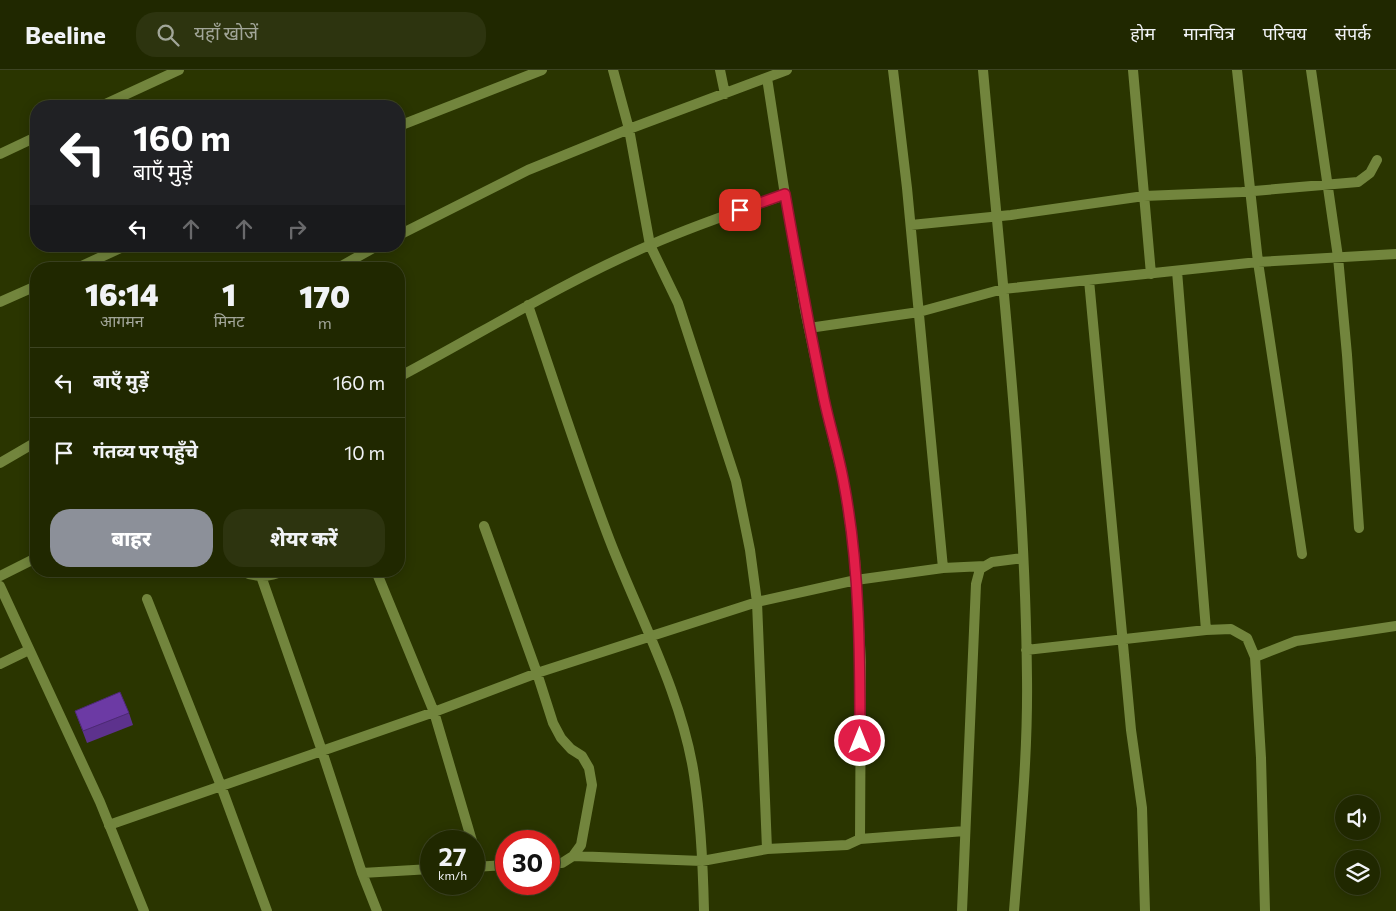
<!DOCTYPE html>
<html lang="hi">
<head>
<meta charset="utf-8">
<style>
  body { margin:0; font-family:Commissioner,"Noto Sans Devanagari",sans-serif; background:#2d340f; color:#f1f3f6; height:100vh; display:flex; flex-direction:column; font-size:19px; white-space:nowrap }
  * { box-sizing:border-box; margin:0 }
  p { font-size:16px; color:#a2a699 }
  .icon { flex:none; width:28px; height:28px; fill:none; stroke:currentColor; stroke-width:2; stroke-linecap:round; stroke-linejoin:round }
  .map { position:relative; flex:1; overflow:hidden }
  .details { position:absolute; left:30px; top:192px; width:375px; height:315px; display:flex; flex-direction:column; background:#202800; border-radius:20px; box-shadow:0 2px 12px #0003,0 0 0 1px #3d4422 }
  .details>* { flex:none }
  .banner { position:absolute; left:30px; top:30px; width:375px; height:152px; border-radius:20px; box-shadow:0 2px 12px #0003,0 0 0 1px #3d4422; background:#202124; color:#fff; overflow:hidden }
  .buttons { position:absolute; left:1335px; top:725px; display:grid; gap:10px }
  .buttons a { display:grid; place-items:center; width:45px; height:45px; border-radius:50%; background:#202800; box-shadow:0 2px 12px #0003,0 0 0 1px #3d4422; font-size:25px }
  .speed { position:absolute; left:420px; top:760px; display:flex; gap:10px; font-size:25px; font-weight:700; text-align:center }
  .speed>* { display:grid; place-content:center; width:65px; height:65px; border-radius:50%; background:#202800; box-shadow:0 2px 12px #0003,0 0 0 1px #3d4422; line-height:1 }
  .speed small { font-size:12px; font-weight:400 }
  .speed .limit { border:8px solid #d22; background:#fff; color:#111 }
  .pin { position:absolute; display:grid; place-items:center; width:42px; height:42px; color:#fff; margin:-21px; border-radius:10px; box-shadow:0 2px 8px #0006 }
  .me { position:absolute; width:55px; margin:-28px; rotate:0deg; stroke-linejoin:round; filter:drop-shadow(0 0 4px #0008) }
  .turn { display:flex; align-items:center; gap:18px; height:105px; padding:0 20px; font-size:22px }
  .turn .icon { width:65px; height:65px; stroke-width:2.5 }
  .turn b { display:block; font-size:35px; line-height:42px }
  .lanes { display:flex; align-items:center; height:48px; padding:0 20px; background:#0003; justify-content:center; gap:25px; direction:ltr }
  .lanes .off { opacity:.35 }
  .eta { display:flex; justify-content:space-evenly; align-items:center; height:85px; text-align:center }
  .eta b { font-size:30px; font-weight:800; line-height:35px }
  .button { display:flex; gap:10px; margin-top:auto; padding:10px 20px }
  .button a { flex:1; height:58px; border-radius:20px; background:#8c9099; color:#fff; font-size:20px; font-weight:800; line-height:58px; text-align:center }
  .button a+a { background:#2d340f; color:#f1f3f6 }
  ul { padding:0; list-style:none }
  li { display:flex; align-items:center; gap:15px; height:70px; padding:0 20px; border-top:1px solid #3d4422 }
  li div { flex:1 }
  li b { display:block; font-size:19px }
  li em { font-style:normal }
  header { display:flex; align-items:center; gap:30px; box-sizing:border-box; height:70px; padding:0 25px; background:#202800; border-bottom:1px solid #3d4422 }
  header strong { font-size:24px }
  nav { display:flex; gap:28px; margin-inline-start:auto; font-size:18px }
  .search { width:350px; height:45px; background:#2d340f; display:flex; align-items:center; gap:12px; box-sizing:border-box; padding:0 18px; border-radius:20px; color:#a2a699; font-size:19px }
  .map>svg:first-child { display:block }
</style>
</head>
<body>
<header>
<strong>Beeline</strong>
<div class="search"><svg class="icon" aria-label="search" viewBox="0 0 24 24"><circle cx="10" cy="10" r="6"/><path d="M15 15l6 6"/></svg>यहाँ खोजें</div>
<nav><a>होम</a><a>मानचित्र</a><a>परिचय</a><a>संपर्क</a></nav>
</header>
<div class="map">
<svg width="1396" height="841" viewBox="0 0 1396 841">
  <rect width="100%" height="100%" fill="#2a3500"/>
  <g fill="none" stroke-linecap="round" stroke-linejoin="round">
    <path stroke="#72853d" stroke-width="10" d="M 613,0 L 629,59 L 650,175 L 678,233 L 736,411 L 750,480 L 757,532 L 767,779
      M 720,0 L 725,24
      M 893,0 L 907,118 L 943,498
      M 983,0 C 1001,202 1025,405 1027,608 C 1028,686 1020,764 1014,841
      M 1133,0 L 1151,204
      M 1237,0 L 1258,192 L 1302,484
      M 1311,0 L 1338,187 L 1347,285 L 1359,458
      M 767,8 L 785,125 L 805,240 L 824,331 L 844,413 L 855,489 L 861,592 L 860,769
      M 101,36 L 179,0
      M 399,56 L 542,0
      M 0,84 L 36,67
      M 911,155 L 1011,145 L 1144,126 L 1242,122 L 1358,112 L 1370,103 L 1377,90
      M 399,165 L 528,100 L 629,59 L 787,0
      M 75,199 L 125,176
      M 336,199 L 377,176
      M 1177,201 L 1206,560
      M 1089,210 L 1131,660 L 1142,738 L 1145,841
      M 0,232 L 36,216
      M 528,235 C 555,314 580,393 610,471 C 639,546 682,625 694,705 C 701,750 703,796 704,841
      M 809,258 L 919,242 L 1003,219 L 1258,192 L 1396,184
      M 399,307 C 482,263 563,212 650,175 C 694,156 740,140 785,125
      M 0,393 L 36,372
      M 484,456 L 537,603 L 553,653 L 561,668 L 571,679 L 582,686 L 589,698 L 592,715 L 581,775 L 573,786 L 562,793 L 549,793
      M 242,501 C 255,508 270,507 283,501
      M 376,501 L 434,642 L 472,771
      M 0,506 L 36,488
      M 261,506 L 322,681 L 362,803 L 377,841
      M 147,529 L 221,716 L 267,841
      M 1026,580 L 1206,560 L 1231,559 L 1247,568 L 1255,587 L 1261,688 L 1265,841
      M 1255,587 L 1296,571 L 1396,556
      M 0,594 L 29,580
      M 109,755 L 434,642 L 537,603 L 757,532 L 856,510 L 943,498 L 985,496
      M 474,778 L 479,797
      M 573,786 L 702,791 L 767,779 L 847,775 L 860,769 L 965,761
      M 474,797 L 506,795
      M 362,803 L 431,799
      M 962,841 L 976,514 L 980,499 L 992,492 L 1023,488"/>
    <path stroke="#72853d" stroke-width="10" d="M 0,516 L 100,732 L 144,841"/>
  </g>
  <path fill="#5d328d" d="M 75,641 L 129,643 L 133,655 L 87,673 Z"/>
  <path fill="#6c3aa4" stroke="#4c2973" d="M 120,622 L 129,643 L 83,661 L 75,641 Z"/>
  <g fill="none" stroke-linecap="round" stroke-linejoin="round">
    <g stroke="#92132f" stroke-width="12">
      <path id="route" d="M 740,140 L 785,124 C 797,193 810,261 824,329 C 830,357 839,385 844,414 C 860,498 860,585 860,671"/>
    </g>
    <use href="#route" stroke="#e11d48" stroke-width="9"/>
  </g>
</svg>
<div class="buttons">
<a><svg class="icon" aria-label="sound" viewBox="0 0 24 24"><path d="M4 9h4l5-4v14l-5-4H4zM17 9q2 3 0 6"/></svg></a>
<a><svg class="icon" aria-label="layers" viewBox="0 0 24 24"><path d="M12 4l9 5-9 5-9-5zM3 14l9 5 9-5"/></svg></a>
</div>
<div class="speed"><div>27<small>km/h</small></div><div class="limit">30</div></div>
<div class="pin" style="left:740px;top:140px;background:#d93025"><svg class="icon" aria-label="arrive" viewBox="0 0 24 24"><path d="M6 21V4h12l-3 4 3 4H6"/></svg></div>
<svg class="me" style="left:860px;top:671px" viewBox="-20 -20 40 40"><circle r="17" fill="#e11d48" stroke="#fff" stroke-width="3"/><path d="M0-11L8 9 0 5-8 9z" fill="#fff"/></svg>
<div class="banner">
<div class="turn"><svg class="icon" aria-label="left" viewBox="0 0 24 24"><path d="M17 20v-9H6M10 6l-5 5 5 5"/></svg><div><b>160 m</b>बाएँ मुड़ें</div></div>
<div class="lanes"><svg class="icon" aria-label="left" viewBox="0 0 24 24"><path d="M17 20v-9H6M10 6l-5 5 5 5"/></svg><svg class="icon off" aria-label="ahead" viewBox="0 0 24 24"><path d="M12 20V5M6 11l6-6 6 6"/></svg><svg class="icon off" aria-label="ahead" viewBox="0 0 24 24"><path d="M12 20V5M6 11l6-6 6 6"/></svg><svg class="icon off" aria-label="right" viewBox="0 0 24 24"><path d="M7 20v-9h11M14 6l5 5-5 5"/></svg></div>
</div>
<section class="details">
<div class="eta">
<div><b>16:14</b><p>आगमन</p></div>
<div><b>1</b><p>मिनट</p></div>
<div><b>170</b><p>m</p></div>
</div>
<ul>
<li><svg class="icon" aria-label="left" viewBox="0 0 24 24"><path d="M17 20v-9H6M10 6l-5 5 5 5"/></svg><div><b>बाएँ मुड़ें</b></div><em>160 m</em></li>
<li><svg class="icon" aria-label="arrive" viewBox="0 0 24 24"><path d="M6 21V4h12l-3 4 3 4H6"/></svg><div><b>गंतव्य पर पहुँचे</b></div><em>10 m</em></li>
</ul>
<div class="button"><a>बाहर</a><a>शेयर करें</a></div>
</section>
</div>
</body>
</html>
